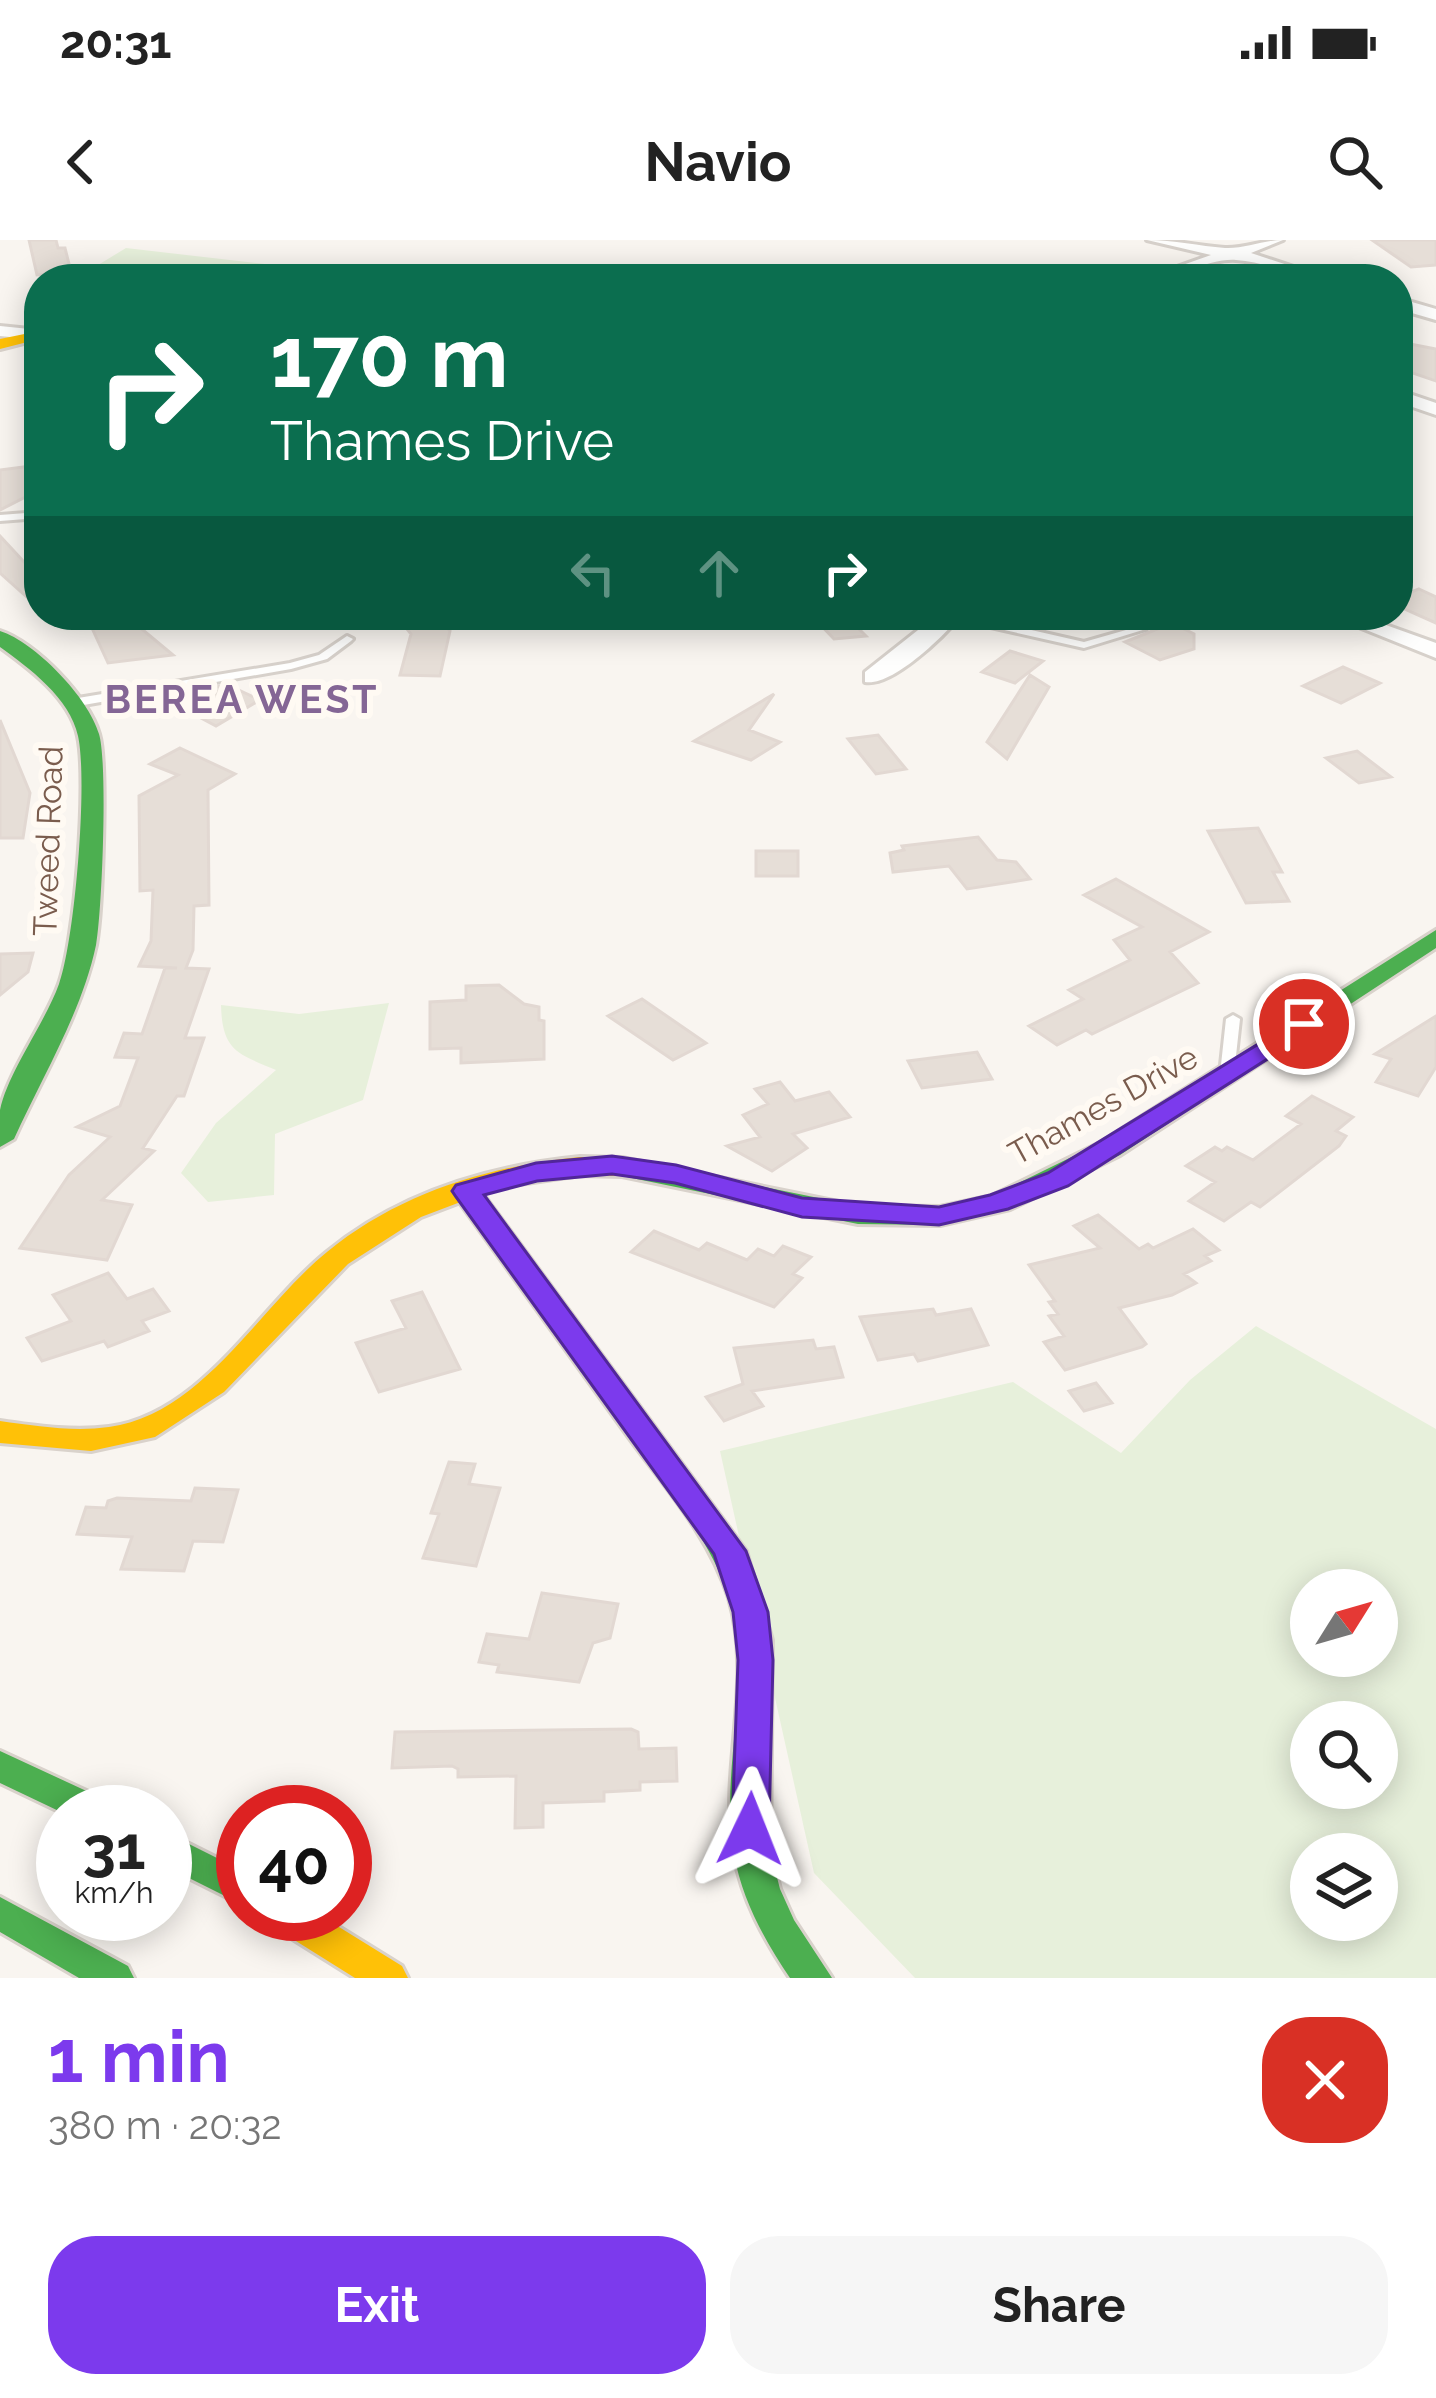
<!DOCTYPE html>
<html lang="en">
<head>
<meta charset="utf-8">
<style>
  body { margin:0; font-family:Raleway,sans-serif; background:#f6f6f6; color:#222; height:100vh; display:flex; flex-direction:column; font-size:45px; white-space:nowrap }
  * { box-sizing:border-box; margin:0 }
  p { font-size:39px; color:#767676 }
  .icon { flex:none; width:66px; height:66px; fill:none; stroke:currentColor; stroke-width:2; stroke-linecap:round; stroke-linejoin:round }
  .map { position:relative; height:1738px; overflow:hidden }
  .details { display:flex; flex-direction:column; background:#fff; flex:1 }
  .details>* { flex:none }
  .banner { position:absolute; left:24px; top:24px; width:1389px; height:366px; border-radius:48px; box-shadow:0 6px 30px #0003; background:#0b6e4f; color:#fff; overflow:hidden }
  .needle { width:78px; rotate:53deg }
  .controls { position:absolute; left:1290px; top:1329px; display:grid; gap:24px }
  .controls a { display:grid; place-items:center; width:108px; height:108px; border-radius:50%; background:#fff; box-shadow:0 6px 30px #0003; font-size:60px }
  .speed { position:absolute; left:36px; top:1545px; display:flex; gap:24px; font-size:60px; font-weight:700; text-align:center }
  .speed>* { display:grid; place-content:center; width:156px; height:156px; border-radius:50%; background:#fff; box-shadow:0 6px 30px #0003; line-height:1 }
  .speed small { font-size:30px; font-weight:400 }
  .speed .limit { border:18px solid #d22; background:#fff; color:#111 }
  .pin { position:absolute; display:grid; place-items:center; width:102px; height:102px; color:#fff; margin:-51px; border:6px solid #fff; border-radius:50%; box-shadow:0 3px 12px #0007 }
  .me { position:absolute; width:132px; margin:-66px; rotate:2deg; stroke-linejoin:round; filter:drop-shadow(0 0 9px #0008) }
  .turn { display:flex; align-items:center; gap:42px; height:252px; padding:0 48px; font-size:54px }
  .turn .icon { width:156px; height:156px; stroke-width:2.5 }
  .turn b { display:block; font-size:84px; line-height:102px }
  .lanes { display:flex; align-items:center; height:114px; padding:0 48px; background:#0003; justify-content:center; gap:60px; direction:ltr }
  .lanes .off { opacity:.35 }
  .round { display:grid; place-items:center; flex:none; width:126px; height:126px; border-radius:48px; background:#f6f6f6 }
  .overview { display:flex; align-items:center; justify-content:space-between; height:204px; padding:0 48px }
  h1 { font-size:72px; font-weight:700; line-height:90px; color:#7c3aed }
  .primary-button { display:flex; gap:24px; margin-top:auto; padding:24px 48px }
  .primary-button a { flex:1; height:138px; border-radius:48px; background:#7c3aed; color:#fff; font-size:48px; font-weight:700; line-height:138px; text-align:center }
  .primary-button a+a { background:#f6f6f6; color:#222 }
  .status { display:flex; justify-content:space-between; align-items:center; height:84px; padding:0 60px; background:#fff; direction:ltr }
  .status svg { height:33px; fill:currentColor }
  header { display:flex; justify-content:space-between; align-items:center; height:156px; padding:0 48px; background:#fff; font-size:54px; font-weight:700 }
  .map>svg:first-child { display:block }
</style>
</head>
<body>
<div class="status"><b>20:31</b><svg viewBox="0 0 49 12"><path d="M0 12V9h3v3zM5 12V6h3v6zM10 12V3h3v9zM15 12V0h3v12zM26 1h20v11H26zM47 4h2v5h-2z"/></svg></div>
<header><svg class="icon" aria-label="back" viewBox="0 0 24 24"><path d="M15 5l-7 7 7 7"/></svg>Navio<svg class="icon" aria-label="search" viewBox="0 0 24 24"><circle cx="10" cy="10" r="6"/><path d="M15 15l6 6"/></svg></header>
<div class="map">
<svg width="1436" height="1738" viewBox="0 0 1436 1738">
  <rect width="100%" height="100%" fill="#f9f5f0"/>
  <path fill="#e7f0db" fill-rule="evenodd" d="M 126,8 L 350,34 L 343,39 L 75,39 Z
    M 389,763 L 363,860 L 275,894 L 274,955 L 208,962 L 181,933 L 216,883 L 276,830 C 238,814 222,811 221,765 L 299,774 Z
    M 1256,1086 L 1436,1189 L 1436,1738 L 915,1738 L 814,1633 L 720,1211 L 1013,1142 L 1121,1213 L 1190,1140 ZM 1311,1350 L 1377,1350 L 1377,1416 L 1311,1416 ZM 1311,1482 L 1377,1482 L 1377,1548 L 1311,1548 ZM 1311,1614 L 1377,1614 L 1377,1680 L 1311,1680 Z"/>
  <path fill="#e6ded7" stroke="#e2d8d2" stroke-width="3" d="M 29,0 L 56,0 L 58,8 L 65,8 L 71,32 L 37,35 Z
    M 1372,0 L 1436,0 L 1436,25 L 1411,27 Z
    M 1405,103 L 1436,109 L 1436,141 L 1398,128 L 1398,112 Z
    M 39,225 L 39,250 L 0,270 L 0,230 Z
    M 0,296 L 39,338 L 39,368 L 0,333 Z
    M 1419,349 L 1436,357 L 1436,383 L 1398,366 L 1398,357 Z
    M 86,375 L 125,375 L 173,415 L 108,423 Z
    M 396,375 L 437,375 L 450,391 L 440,436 L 400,435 L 411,394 Z
    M 811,375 L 845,375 L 866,396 L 834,399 Z
    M 1172,383 L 1194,394 L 1194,409 L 1160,420 L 1125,402 Z
    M 1010,411 L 1043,421 L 1015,443 L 982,432 Z
    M 1343,427 L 1380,443 L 1341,463 L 1303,446 Z
    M 1030,435 L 1049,447 L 1007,519 L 987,502 Z
    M 228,445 L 260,460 L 216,486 L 175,464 L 206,448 Z
    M 774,454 L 749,490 L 780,502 L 751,520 L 694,501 Z
    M 0,480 L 30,553 L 23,598 L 0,598 Z
    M 878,495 L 906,529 L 876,534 L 848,499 Z
    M 180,508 L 235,534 L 208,550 L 209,665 L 194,666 L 193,710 L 186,728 L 209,729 L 185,798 L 204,798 L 184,856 L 177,856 L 143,908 L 154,911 L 102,960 L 132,965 L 107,1020 L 20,1008 L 69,935 L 110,897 L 77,887 L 120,866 L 138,818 L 115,817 L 124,793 L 142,794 L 165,728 L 177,728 L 139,726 L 151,701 L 153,650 L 140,651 L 139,556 L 178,535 L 150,524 Z
    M 1357,511 L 1391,537 L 1359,543 L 1326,518 Z
    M 1258,588 L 1282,632 L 1273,632 L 1289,661 L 1246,663 L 1208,591 Z
    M 978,597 L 997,620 L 1016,622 L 1030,639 L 967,649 L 949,626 L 893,632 L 890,613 L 904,610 L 902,606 Z
    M 756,611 L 798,611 L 798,636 L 756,636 Z
    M 1116,639 L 1209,692 L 1170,712 L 1198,743 L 1092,794 L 1086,790 L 1057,805 L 1029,786 L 1083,759 L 1069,750 L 1130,720 L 1114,700 L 1142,687 L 1084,655 Z
    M 33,713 L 28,732 L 0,755 L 0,714 Z
    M 499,745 L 524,764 L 539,767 L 539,780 L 544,781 L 544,819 L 461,823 L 461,808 L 430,809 L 430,762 L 466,760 L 466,746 Z
    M 642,759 L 706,803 L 673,820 L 608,776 Z
    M 1436,776 L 1436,827 L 1418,856 L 1376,842 L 1391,819 L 1375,814 Z
    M 977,812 L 992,839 L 922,848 L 908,821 Z
    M 780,842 L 795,861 L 829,852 L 850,877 L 793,894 L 807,908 L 772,931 L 727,906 L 760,897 L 743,875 L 768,864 L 755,849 Z
    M 1312,856 L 1353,877 L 1336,891 L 1346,896 L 1339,906 L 1260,967 L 1251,962 L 1224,981 L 1189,961 L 1215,942 L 1186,926 L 1215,907 L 1222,911 L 1227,907 L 1253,920 L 1301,884 L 1286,876 Z
    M 1098,975 L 1139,1009 L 1148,1004 L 1153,1008 L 1193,989 L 1219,1010 L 1205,1016 L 1211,1021 L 1184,1034 L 1196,1043 L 1172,1055 L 1119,1068 L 1146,1104 L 1142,1107 L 1065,1130 L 1044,1102 L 1064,1096 L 1049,1076 L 1058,1074 L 1049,1062 L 1055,1061 L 1029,1025 L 1100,1008 L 1074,986 Z
    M 654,991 L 699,1010 L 707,1003 L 747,1020 L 758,1009 L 774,1016 L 783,1006 L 811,1017 L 793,1034 L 802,1038 L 774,1067 L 631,1012 Z
    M 108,1033 L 127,1059 L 153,1049 L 169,1071 L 142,1081 L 149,1091 L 108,1107 L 104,1101 L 42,1121 L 27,1098 L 71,1081 L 53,1055 Z
    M 422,1052 L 460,1129 L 379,1152 L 356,1103 L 406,1088 L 392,1061 Z
    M 933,1069 L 936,1075 L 971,1069 L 988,1105 L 918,1121 L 914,1114 L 878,1120 L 860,1077 Z
    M 813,1100 L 816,1109 L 834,1107 L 843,1137 L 752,1151 L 763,1166 L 724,1181 L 706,1157 L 743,1144 L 734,1108 Z
    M 1096,1143 L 1112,1163 L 1084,1171 L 1069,1151 Z
    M 449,1222 L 475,1224 L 469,1244 L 500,1248 L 476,1326 L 423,1318 L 439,1274 L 431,1273 Z
    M 195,1248 L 238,1250 L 223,1302 L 193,1301 L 184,1331 L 121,1329 L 132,1297 L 77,1294 L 86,1267 L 106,1268 L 108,1261 L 117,1258 L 191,1261 Z
    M 542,1353 L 618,1364 L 610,1398 L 593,1403 L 579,1442 L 497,1432 L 499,1425 L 479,1422 L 487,1394 L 529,1399 Z
    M 631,1489 L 638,1492 L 639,1509 L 676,1508 L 677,1541 L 640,1542 L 640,1550 L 604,1552 L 604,1561 L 543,1563 L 543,1587 L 515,1588 L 516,1536 L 458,1537 L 458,1529 L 452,1526 L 392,1528 L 395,1492 Z"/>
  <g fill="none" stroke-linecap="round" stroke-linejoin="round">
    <g stroke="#d7d1cb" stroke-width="6">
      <path id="lane" d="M 39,272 L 39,278 L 0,281 L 0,275 Z
        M 945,375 L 966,375 L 1084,402 L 1140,386 L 1146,389 L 1084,408 L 951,378 Z
        M 347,396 L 353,399 L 351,401 L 327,419 L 291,429 L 72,467 L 66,463 L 72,459 L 290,423 L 319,415 Z
        M 1233,775 L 1240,779 L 1234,834 L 1227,838 L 1220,834 L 1226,779 Z"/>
    </g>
    <g stroke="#d7d1cb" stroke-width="6">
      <path id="street" d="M 1147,0 C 1174,0 1199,6 1225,8 C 1244,9 1264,0 1283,0 L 1251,13 L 1330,39 C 1296,39 1269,22 1236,20 C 1209,18 1176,39 1143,39 L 1211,15 Z
        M 1398,58 L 1436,69 L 1436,80 L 1398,69 Z
        M 0,86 L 39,90 L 39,100 L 0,96 Z
        M 1398,150 L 1436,163 L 1436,175 L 1398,162 Z
        M 937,375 L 961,375 C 944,396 892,447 865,442 L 865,432 Z
        M 1358,375 L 1436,403 L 1436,418 L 1344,381 Z"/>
    </g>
    <g stroke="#d9d2cb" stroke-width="6">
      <path id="fast" d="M 0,391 C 35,402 89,458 99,494 C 108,524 102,672 96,705 C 82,772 42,837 14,899 L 0,907 C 0,896 0,881 0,870 C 8,832 45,783 59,744 C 75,700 88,541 78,496 C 70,458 29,428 0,407 Z
        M 1436,690 L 1436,708 L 1120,915 L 1010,969 L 940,985 L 858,984 L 622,936 L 608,927 L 622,918 L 858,966 L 940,967 L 992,956 L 1100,903 Z
        M 466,942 L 476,945 L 746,1311 L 772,1400 L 770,1610 L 780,1649 L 794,1680 L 832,1738 L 790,1738 C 764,1699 742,1660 734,1614 C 719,1529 754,1443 729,1358 C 710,1297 665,1247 628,1196 C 571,1116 513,1037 456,957 L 452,951 L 456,945 Z
        M 0,1511 L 108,1561 L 113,1572 L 63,1573 L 0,1543 Z
        M 165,1592 L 243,1631 L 243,1665 L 165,1626 Z
        M 0,1657 L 128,1726 L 134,1738 L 79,1738 L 0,1692 Z"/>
    </g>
    <g stroke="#d9d2cb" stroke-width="6">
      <path id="slow" d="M 39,91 L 39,99 L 0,109 L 0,99 Z
        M 580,917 L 622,918 L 636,927 L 622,936 L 580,935 L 500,947 L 421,977 L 348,1024 L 224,1152 L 155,1197 L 91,1211 L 0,1203 L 0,1181 C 36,1186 73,1192 109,1187 C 203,1174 259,1067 327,1012 C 399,953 489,926 580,917 Z
        M 267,1674 L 318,1674 L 402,1726 L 408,1738 L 355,1738 L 272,1686 Z"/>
    </g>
    <use href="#lane" fill="#fefefd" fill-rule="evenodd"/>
    <use href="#street" fill="#fefefd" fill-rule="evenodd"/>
    <use href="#fast" fill="#4caf50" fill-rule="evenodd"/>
    <use href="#slow" fill="#ffc107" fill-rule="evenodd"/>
  </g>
  <path fill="#7c3aed" stroke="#51269a" stroke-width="3" d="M 1304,776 L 1313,779 L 1317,784 L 1313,790 L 1068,946 L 1008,969 L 939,985 L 802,977 L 675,943 L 612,934 L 537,941 L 484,955 L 746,1311 L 768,1372 L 773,1420 L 769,1589 L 764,1600 L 750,1605 L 737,1600 L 732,1589 L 738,1420 L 733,1372 L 714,1314 L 456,957 L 452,951 L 456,945 L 536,923 L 612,916 L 676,925 L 802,958 L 939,967 L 990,955 L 1048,933 Z"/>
  <g text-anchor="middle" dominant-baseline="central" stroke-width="12" stroke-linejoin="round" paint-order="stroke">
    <g font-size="33" fill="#7a5c4d" stroke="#fffaf3">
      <text transform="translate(48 601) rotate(-88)">Tweed Road</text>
      <text transform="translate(1103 865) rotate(-29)">Thames Drive</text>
    </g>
    <g font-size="39" font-weight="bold" letter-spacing="3" fill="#846695" stroke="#fffaf3">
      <text x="242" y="459">BEREA WEST</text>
    </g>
  </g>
</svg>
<div class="controls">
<a><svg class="needle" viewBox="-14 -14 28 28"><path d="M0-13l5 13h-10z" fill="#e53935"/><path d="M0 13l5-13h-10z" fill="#767676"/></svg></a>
<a><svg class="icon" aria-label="search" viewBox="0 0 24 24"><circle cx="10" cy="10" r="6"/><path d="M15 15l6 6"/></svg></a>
<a><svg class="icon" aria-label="layers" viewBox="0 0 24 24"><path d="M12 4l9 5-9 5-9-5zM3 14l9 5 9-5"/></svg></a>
</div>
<div class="speed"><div>31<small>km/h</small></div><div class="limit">40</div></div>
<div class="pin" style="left:1304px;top:784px;background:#d93025"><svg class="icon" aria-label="arrive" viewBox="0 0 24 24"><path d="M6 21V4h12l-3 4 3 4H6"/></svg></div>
<svg class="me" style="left:750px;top:1589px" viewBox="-20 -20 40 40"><path d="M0-17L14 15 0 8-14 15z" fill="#7c3aed" stroke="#fff" stroke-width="4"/></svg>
<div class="banner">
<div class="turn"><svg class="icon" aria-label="right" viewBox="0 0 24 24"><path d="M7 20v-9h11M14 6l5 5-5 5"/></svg><div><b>170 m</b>Thames Drive</div></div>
<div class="lanes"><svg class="icon off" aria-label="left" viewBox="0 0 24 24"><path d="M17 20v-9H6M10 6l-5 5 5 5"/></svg><svg class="icon off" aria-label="ahead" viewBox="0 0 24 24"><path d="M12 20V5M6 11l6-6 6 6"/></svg><svg class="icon" aria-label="right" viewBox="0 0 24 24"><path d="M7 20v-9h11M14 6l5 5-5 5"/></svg></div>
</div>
</div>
<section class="details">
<div class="overview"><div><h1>1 min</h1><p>380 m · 20:32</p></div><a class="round" style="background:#d93025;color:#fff"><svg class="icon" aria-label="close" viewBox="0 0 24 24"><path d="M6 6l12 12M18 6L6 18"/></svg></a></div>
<div class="primary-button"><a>Exit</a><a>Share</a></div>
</section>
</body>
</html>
